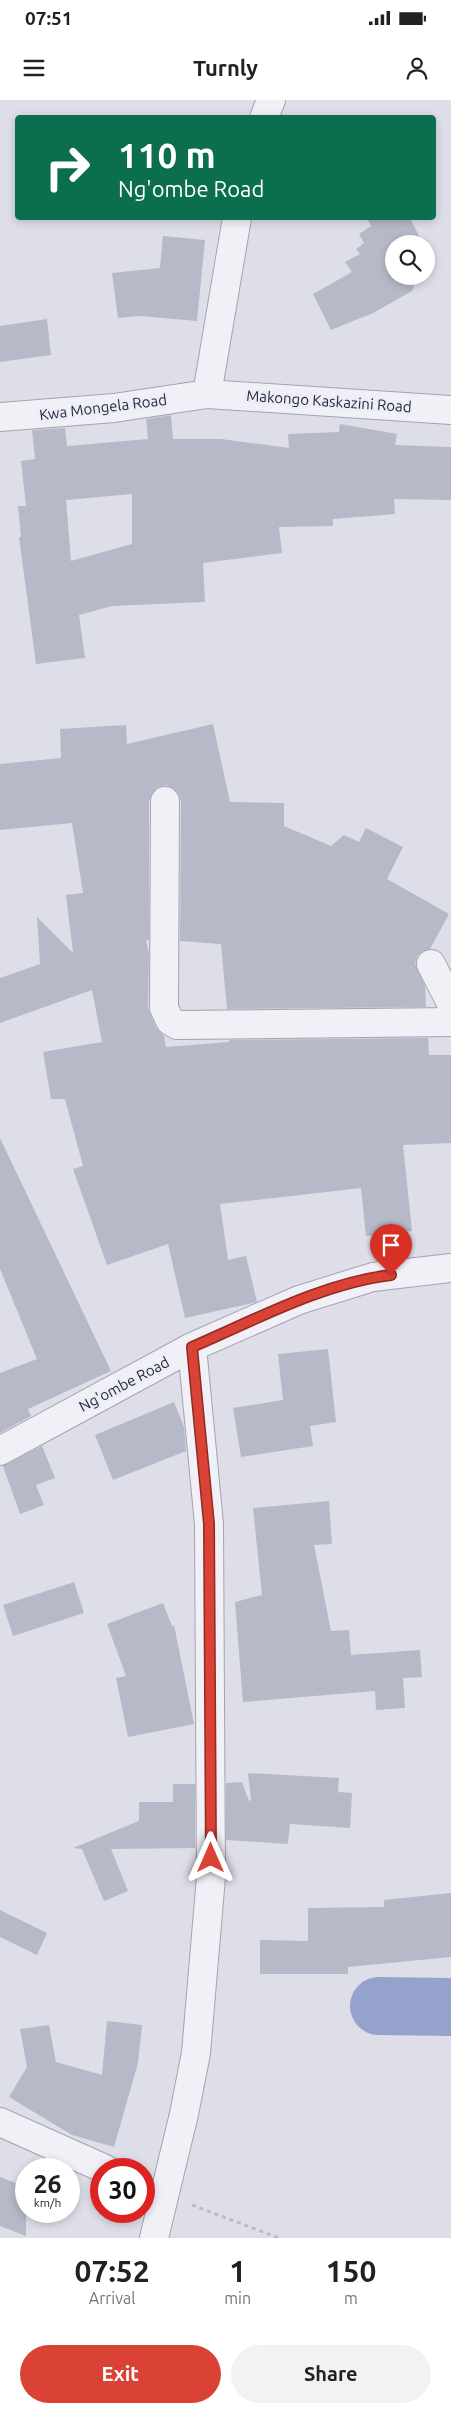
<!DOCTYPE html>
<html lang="en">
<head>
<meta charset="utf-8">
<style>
  body { margin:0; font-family:Ubuntu,sans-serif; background:#f2f2f2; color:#202124; height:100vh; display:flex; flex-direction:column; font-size:19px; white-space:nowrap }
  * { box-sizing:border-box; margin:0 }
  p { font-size:16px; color:#757577 }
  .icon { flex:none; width:28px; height:28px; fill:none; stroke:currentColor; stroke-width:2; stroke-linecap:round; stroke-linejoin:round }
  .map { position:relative; height:2138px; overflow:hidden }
  .side { display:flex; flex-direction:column; background:#fff; flex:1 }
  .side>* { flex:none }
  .top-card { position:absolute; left:15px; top:15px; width:421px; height:105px; border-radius:5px; box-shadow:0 2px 8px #0003; background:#0b6e4f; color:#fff; overflow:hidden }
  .fabs { position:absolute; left:385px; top:135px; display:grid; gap:10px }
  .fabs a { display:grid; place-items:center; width:50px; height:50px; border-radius:50%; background:#fff; box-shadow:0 2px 8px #0003; font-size:25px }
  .speed { position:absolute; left:15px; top:2058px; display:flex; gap:10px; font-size:25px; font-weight:700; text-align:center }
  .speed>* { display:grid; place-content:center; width:65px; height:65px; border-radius:50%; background:#fff; box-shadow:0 2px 8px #0003; line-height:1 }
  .speed small { font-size:12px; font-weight:400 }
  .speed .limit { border:8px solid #d22; background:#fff; color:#111 }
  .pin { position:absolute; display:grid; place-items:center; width:42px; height:42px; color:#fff; margin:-51px -21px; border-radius:50% 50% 50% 0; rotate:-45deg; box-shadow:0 0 5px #0007 }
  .pin .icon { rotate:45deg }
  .me { position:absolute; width:55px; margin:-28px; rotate:0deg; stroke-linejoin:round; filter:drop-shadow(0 0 4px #0008) }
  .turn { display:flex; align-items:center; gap:18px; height:105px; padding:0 20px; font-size:22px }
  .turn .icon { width:65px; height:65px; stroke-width:2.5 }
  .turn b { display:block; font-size:35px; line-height:42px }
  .eta { display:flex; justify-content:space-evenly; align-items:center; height:85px; text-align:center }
  .eta b { font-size:30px; font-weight:700; line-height:35px }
  .button { display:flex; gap:10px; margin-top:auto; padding:10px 20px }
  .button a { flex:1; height:58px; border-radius:30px; background:#da4235; color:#fff; font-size:20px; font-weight:700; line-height:58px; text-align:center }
  .button a+a { background:#f2f2f2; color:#202124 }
  .status { display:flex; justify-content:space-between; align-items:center; height:35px; padding:0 25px; background:#fff; direction:ltr }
  .status svg { height:14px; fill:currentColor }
  header { display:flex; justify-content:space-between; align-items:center; height:65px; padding:0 20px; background:#fff; font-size:22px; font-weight:700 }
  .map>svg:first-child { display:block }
</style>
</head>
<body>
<div class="status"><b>07:51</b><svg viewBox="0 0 49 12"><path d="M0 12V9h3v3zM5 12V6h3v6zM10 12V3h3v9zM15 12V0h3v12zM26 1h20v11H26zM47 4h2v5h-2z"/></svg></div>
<header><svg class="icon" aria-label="menu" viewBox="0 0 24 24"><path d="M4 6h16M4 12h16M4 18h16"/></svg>Turnly<svg class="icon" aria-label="person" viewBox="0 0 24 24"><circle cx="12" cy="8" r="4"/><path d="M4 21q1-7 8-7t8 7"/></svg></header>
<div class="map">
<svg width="451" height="2138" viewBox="0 0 451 2138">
  <rect width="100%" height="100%" fill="#dddee8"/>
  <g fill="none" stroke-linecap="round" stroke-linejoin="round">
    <path stroke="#94a2cc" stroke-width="58" d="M 379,1906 L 451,1907"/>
  </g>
  <path fill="#b6b9c8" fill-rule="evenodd" d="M 367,118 L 410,118 L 423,144 L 394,144 L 394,176 L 418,176 L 412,191 L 373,213 L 331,230 L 313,194 L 352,172 L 345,162 L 360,154 L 356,149 L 364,143 L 359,134 L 371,126 Z
    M 163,136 L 205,140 L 197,221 L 140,216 L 118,218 L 112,173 L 160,168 Z
    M 47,219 L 51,255 L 0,262 L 0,226 Z
    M 171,315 L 173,339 L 221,339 L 289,348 L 288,334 L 339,332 L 340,324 L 397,334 L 395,345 L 451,347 L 451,400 L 394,399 L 395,414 L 333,419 L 333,426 L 279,427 L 282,453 L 203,463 L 205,502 L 112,506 L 79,515 L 85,558 L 36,564 L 19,437 L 21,437 L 18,406 L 26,406 L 21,361 L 35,359 L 32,330 L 65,328 L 67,346 L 148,339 L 146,319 ZM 132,394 L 132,444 L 71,461 L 66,400 Z
    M 213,624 L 230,702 L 284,703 L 284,726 L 331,746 L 344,735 L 359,742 L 366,728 L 403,747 L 387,779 L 449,814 L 430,849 L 418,855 L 415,863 L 425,886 L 426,907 L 227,909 L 221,844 L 180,841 L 181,701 L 178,693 L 173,688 L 166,685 L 158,687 L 152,693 L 149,701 L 149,840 L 146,840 L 149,854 L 148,908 L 156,928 L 164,936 L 166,947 L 229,942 L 229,940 L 428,938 L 429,955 L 451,955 L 451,1043 L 403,1045 L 412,1131 L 366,1136 L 361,1088 L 220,1104 L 228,1160 L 246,1156 L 257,1202 L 185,1218 L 168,1144 L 107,1165 L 73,1069 L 83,1066 L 65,999 L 51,999 L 43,952 L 102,942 L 92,890 L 0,923 L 0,878 L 40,864 L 37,817 L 73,853 L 66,795 L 83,793 L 72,723 L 0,730 L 0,664 L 61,658 L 60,629 L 126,625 L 127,644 Z
    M 0,1038 L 111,1271 L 28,1309 L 31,1316 L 0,1333 L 0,1273 L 37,1259 L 0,1169 Z
    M 328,1249 L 336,1322 L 310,1326 L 313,1346 L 241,1357 L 233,1308 L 283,1300 L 278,1254 Z
    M 174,1302 L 184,1327 L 186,1351 L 113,1380 L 95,1335 Z
    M 42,1346 L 55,1378 L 36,1385 L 44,1405 L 20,1414 L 3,1366 Z
    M 329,1401 L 332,1444 L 314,1445 L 331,1531 L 349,1530 L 351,1555 L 420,1550 L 422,1577 L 403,1578 L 405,1608 L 376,1610 L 375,1591 L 243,1602 L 235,1502 L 262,1495 L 253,1408 Z
    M 74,1482 L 84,1513 L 13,1536 L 3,1505 Z
    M 163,1503 L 172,1526 L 174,1525 L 194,1624 L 128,1637 L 116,1578 L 126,1576 L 107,1524 Z
    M 248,1673 L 339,1678 L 338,1692 L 352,1693 L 350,1728 L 290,1724 L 288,1744 L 226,1740 L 226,1683 L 242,1682 L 249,1701 L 251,1700 Z
    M 173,1684 L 195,1684 L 195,1748 L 111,1749 L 128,1791 L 104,1801 L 82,1749 L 73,1748 L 139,1721 L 139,1702 L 173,1702 Z
    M 451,1793 L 451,1857 L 348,1867 L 348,1874 L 260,1874 L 260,1840 L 308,1841 L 308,1808 L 384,1807 L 384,1800 Z
    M 0,1810 L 47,1833 L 37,1855 L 0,1837 Z
    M 107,1921 L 142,1925 L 138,1963 L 114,2047 L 72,2035 L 9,1997 L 27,1967 L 20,1929 L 49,1925 L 56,1962 L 102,1975 Z
    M 0,2077 L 26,2087 L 26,2136 L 0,2126 Z"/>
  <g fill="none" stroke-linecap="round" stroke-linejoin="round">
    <g stroke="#a2a4b2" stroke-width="30">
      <path id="minor" d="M 264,18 L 271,0
        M 207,294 L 237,118
        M 0,317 L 114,308 L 207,294 L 451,310
        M 165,701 L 164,908 L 170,921 L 177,925 L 451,922
        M 431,864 L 451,903
        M 0,1351 L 192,1247 L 299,1200 L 373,1177 L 451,1168
        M 0,2022 L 105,2069
        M 154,2138 L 184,2014 L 196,1953 L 211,1777 L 209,1424 L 192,1247"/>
    </g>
    <path stroke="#bbbcc7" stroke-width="3" stroke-dasharray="4 4" stroke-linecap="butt" d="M 192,2105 L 279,2138"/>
    <use href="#minor" stroke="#f0f0f6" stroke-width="28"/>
  </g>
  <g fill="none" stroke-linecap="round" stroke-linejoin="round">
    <g stroke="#8e2b22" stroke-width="12">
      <path id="route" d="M 211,1758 L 209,1424 L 192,1247 C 255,1220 323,1183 391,1175"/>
    </g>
    <use href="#route" stroke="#da4235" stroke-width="9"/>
  </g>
  <g text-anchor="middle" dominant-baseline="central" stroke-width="5" stroke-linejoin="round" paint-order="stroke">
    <g font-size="15" fill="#252840" stroke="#eceef6">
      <text transform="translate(329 301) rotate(4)">Makongo Kaskazini Road</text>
      <text transform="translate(103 307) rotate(-7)">Kwa Mongela Road</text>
      <text transform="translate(124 1284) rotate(-28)">Ng'ombe Road</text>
    </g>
  </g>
</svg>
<div class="fabs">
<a><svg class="icon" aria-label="search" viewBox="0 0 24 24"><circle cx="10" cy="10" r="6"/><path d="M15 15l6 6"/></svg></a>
</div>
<div class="speed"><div>26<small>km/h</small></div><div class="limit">30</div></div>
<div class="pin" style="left:391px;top:1175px;background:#d93025"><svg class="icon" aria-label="arrive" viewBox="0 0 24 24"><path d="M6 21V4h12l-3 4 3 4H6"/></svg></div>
<svg class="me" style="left:211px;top:1758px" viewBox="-20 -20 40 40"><path d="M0-17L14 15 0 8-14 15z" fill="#da4235" stroke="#fff" stroke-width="4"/></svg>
<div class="top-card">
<div class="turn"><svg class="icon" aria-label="right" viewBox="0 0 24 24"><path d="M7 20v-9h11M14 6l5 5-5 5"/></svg><div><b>110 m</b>Ng'ombe Road</div></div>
</div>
</div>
<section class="side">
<div class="eta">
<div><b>07:52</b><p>Arrival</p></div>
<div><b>1</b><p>min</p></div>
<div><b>150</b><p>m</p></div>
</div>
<div class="button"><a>Exit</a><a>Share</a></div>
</section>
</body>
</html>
